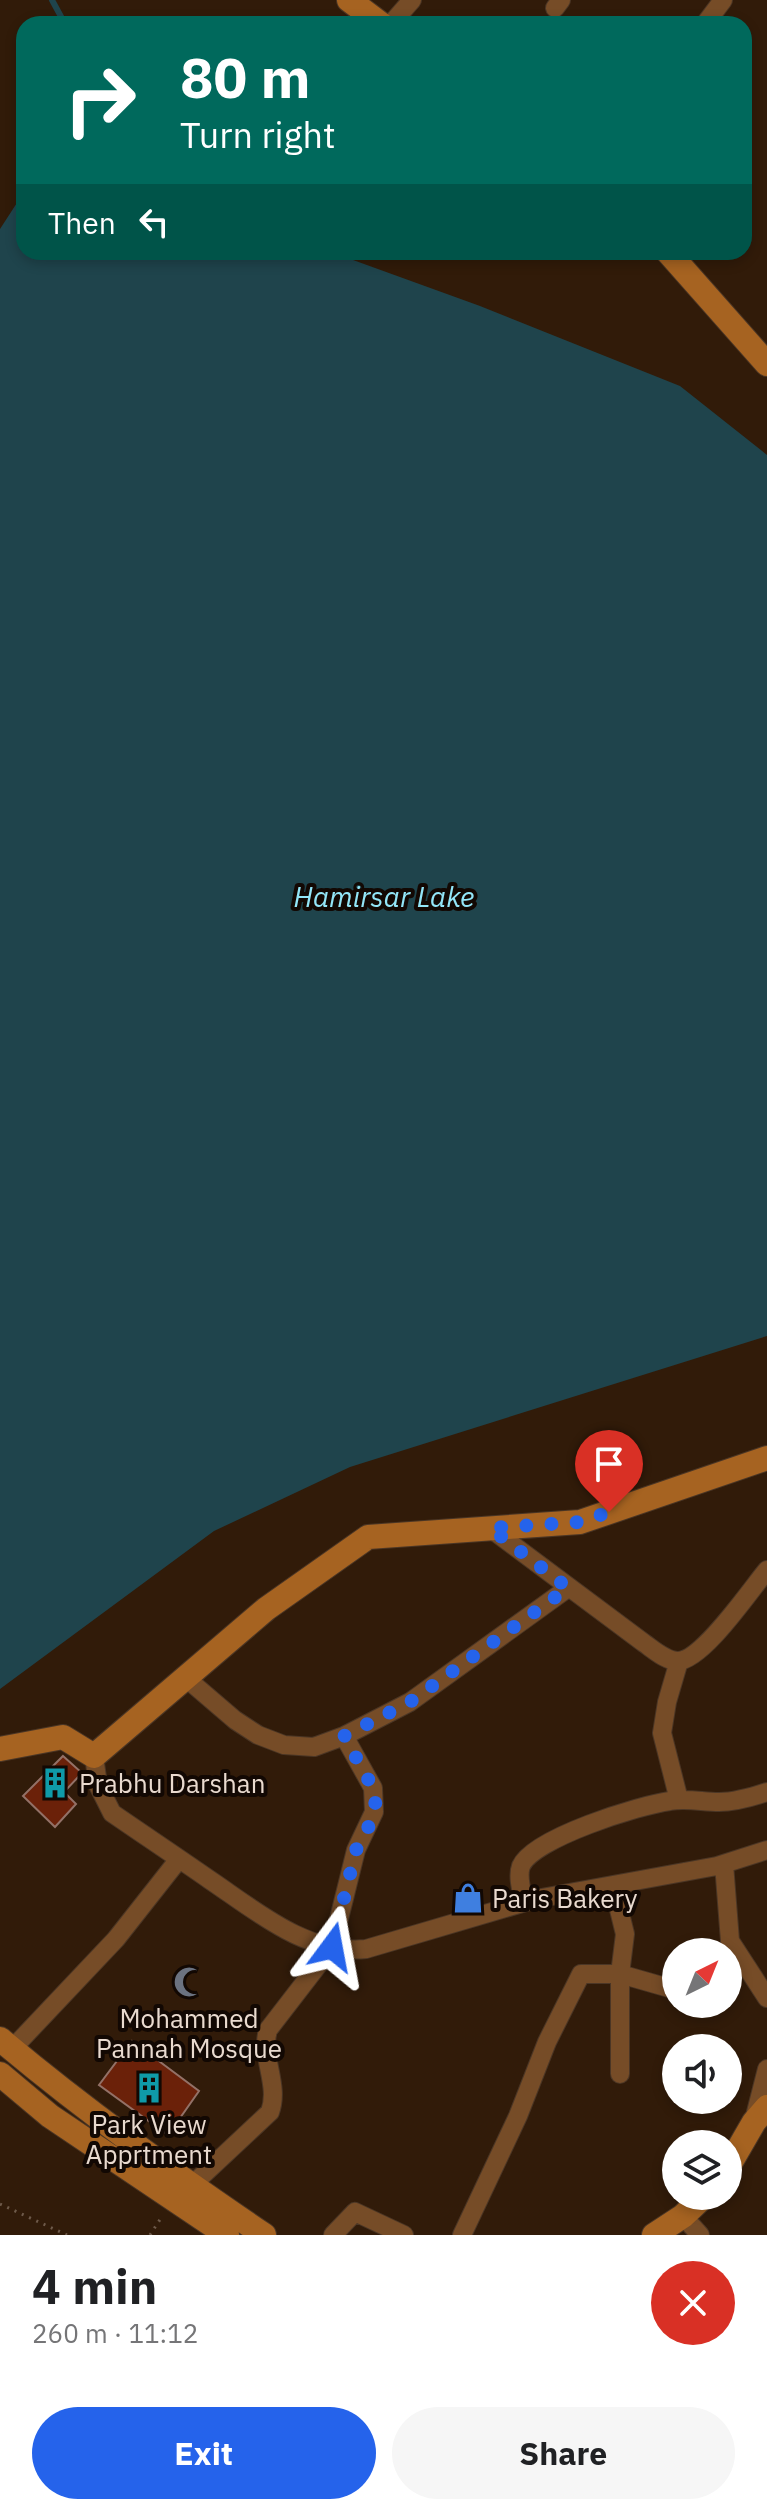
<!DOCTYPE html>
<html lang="en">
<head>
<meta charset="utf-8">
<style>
  body { margin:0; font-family:"IBM Plex Sans",sans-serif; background:#f6f6f6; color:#202124; height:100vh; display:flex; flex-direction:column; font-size:30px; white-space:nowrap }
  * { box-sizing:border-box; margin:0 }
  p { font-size:26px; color:#757577 }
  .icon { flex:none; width:44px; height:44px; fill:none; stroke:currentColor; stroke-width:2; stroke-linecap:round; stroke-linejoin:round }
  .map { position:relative; height:2235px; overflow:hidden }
  .panel { display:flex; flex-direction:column; background:#fff; flex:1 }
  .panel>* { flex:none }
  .guide { position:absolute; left:16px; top:16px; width:736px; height:244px; border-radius:24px; box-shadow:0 4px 12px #0003; background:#00695c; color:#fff; overflow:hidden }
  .needle { width:52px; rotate:43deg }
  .controls { position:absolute; left:662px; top:1938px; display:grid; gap:16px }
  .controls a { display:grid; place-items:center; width:80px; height:80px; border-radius:50%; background:#fff; box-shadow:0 4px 12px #0003; font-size:40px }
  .pin { position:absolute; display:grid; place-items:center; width:68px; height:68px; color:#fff; margin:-82px -34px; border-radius:50% 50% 50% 0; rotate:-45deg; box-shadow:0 0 8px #0007 }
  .pin .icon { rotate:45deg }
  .me { position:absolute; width:88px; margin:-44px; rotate:13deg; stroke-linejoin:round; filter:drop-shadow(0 0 6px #0008) }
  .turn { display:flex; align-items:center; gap:28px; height:168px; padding:0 32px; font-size:36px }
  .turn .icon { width:104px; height:104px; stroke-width:2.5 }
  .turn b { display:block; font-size:56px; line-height:68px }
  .then { display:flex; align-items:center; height:76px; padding:0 32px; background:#0003; gap:16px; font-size:30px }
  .round { display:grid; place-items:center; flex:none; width:84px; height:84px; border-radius:42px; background:#f6f6f6 }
  .headline { display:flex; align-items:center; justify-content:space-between; height:136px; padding:0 32px }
  h1 { font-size:48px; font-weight:700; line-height:60px }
  .button { display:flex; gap:16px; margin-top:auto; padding:16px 32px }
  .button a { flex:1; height:92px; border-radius:48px; background:#2563eb; color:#fff; font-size:32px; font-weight:700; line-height:92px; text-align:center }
  .button a+a { background:#f6f6f6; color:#202124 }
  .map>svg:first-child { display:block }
</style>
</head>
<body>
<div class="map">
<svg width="767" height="2235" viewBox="0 0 767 2235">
  <rect width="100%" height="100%" fill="#311b09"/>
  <path fill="#1f444c" d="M 24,192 L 24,252 L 331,252 L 480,306 L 680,386 L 767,455 L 767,1336 L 350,1467 L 214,1531 L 0,1689 L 0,229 Z"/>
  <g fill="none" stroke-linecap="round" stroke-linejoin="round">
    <path stroke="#1f444c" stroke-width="6" d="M 52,0 L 65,24"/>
  </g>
  <path fill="#6b2109" stroke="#937167" stroke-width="2" d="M 63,1756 L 82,1773 L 64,1792 L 76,1804 L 55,1827 L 23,1796 Z
    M 132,2041 L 199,2091 L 168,2135 L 99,2085 Z"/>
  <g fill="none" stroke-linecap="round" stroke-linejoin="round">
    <g stroke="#4b3625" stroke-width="20">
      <path id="street" d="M 555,8 L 561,0
        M 391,24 L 412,0
        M 705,24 L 723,0
        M 490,1528 L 644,1643 C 654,1650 666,1661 678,1661 C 703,1660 751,1589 767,1570
        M 186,1678 L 235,1720 L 258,1735 L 284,1745 L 314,1747 L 344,1736 L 410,1702 L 568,1588
        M 94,1756 L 98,1785 L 112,1813 C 144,1835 177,1857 210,1880 C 256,1911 307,1955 366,1949 L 536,1899 L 717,1866 L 767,1850
        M 679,1800 L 662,1733 L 667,1702 L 679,1661
        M 724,1864 L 730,1941 L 767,1998
        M 613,1885 L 625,1934 L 620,1974 L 620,2074
        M 524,1902 C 522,1892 517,1877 521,1866 C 533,1838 640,1805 670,1801 C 686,1798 703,1802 719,1802 C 736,1802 752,1797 767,1792
        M 12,2049 L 116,1939 L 179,1859
        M 754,2120 L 767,2069
        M 191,2186 L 270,2112 C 280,2085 260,2057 268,2030 L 332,1947 L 356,1850 L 374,1812 L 373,1788 L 344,1736
        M 683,2216 L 700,2235
        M 333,2235 L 355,2212 L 404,2235
        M 462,2235 L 518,2116 L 547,2042 L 581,1974 L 620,1974 L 676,1990"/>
    </g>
    <g stroke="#4b3625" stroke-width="26">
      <path id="secondary" d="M 349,0 L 381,24
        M 668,252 L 767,364
        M 0,1749 L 63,1737 L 94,1756 L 266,1609 L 368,1537 L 580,1522 L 767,1458
        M 0,2039 C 84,2110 173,2173 264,2235
        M 0,2074 L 50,2116 L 227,2235
        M 728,2167 L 754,2122 L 767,2107
        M 654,2235 L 683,2216 L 704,2196"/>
    </g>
    <path stroke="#6e5a4a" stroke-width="3" stroke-dasharray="2 6" stroke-linecap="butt" d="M 0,2204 L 67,2235
      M 150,2235 L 161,2218"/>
    <use href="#street" stroke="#764c27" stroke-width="18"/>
    <use href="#secondary" stroke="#a66321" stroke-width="24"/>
  </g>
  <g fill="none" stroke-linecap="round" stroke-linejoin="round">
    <path stroke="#2563eb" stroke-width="14" stroke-dasharray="0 25.2" d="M 332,1947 L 356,1850 L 370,1824 L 376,1800 L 373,1788 L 344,1736 L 410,1702 L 568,1588 L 490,1528 L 580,1522 L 609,1512"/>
  </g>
  <defs>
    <g id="building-bare" transform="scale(2.4)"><path d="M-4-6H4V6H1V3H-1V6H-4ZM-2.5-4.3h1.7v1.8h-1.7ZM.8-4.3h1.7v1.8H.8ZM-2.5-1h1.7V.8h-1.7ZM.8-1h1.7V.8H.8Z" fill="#0f9aa8" stroke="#120803" stroke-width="2.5" paint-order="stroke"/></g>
    <g id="shop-bare" transform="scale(2.4)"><path d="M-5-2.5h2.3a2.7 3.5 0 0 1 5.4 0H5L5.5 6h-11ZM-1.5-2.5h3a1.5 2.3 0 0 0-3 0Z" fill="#3f7fe0" stroke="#120803" stroke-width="2.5" paint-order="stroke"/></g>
    <g id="mosque-bare" transform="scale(2.4)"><path d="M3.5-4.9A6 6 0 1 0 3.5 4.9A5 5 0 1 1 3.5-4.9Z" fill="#6b7280" stroke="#120803" stroke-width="2.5" paint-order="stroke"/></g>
  </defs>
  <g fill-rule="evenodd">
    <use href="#building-bare" x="55" y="1783"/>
    <use href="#shop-bare" x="468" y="1898"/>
    <use href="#mosque-bare" x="189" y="1982"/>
    <use href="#building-bare" x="149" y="2088"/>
  </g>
  <g text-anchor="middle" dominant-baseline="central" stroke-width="8" stroke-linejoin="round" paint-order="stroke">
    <g font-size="26" fill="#e9dacf" stroke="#120803" text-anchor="start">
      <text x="79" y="1783">Prabhu Darshan</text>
      <text x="492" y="1898">Paris Bakery</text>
      <text x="189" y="2018" text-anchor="middle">Mohammed<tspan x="189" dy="30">Pannah Mosque</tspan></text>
      <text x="149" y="2124" text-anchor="middle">Park View<tspan x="149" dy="30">Apprtment</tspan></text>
    </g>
    <g font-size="28" font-style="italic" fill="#93e6f8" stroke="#120803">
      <text x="384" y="896">Hamirsar Lake</text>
    </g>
  </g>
</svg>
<div class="controls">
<a><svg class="needle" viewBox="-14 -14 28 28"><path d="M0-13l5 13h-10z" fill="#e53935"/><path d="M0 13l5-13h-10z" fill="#757577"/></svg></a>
<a><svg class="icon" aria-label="sound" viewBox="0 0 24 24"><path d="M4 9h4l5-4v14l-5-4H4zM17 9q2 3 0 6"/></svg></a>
<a><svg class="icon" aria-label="layers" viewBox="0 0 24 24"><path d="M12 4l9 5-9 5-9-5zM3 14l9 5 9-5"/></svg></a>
</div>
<div class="pin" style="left:609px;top:1512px;background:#d93025"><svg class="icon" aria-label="arrive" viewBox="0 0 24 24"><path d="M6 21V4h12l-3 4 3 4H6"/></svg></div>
<svg class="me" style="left:332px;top:1947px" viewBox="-20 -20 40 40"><path d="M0-17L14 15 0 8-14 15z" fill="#2563eb" stroke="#fff" stroke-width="4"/></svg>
<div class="guide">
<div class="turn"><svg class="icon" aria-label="right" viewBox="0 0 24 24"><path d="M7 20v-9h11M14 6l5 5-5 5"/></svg><div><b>80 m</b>Turn right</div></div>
<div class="then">Then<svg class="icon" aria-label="left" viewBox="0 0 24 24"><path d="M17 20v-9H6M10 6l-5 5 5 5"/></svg></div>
</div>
</div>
<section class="panel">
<div class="headline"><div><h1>4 min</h1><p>260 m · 11:12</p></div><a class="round" style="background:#d93025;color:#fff"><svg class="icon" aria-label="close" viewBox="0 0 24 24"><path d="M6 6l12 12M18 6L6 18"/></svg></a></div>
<div class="button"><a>Exit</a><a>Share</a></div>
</section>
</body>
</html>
